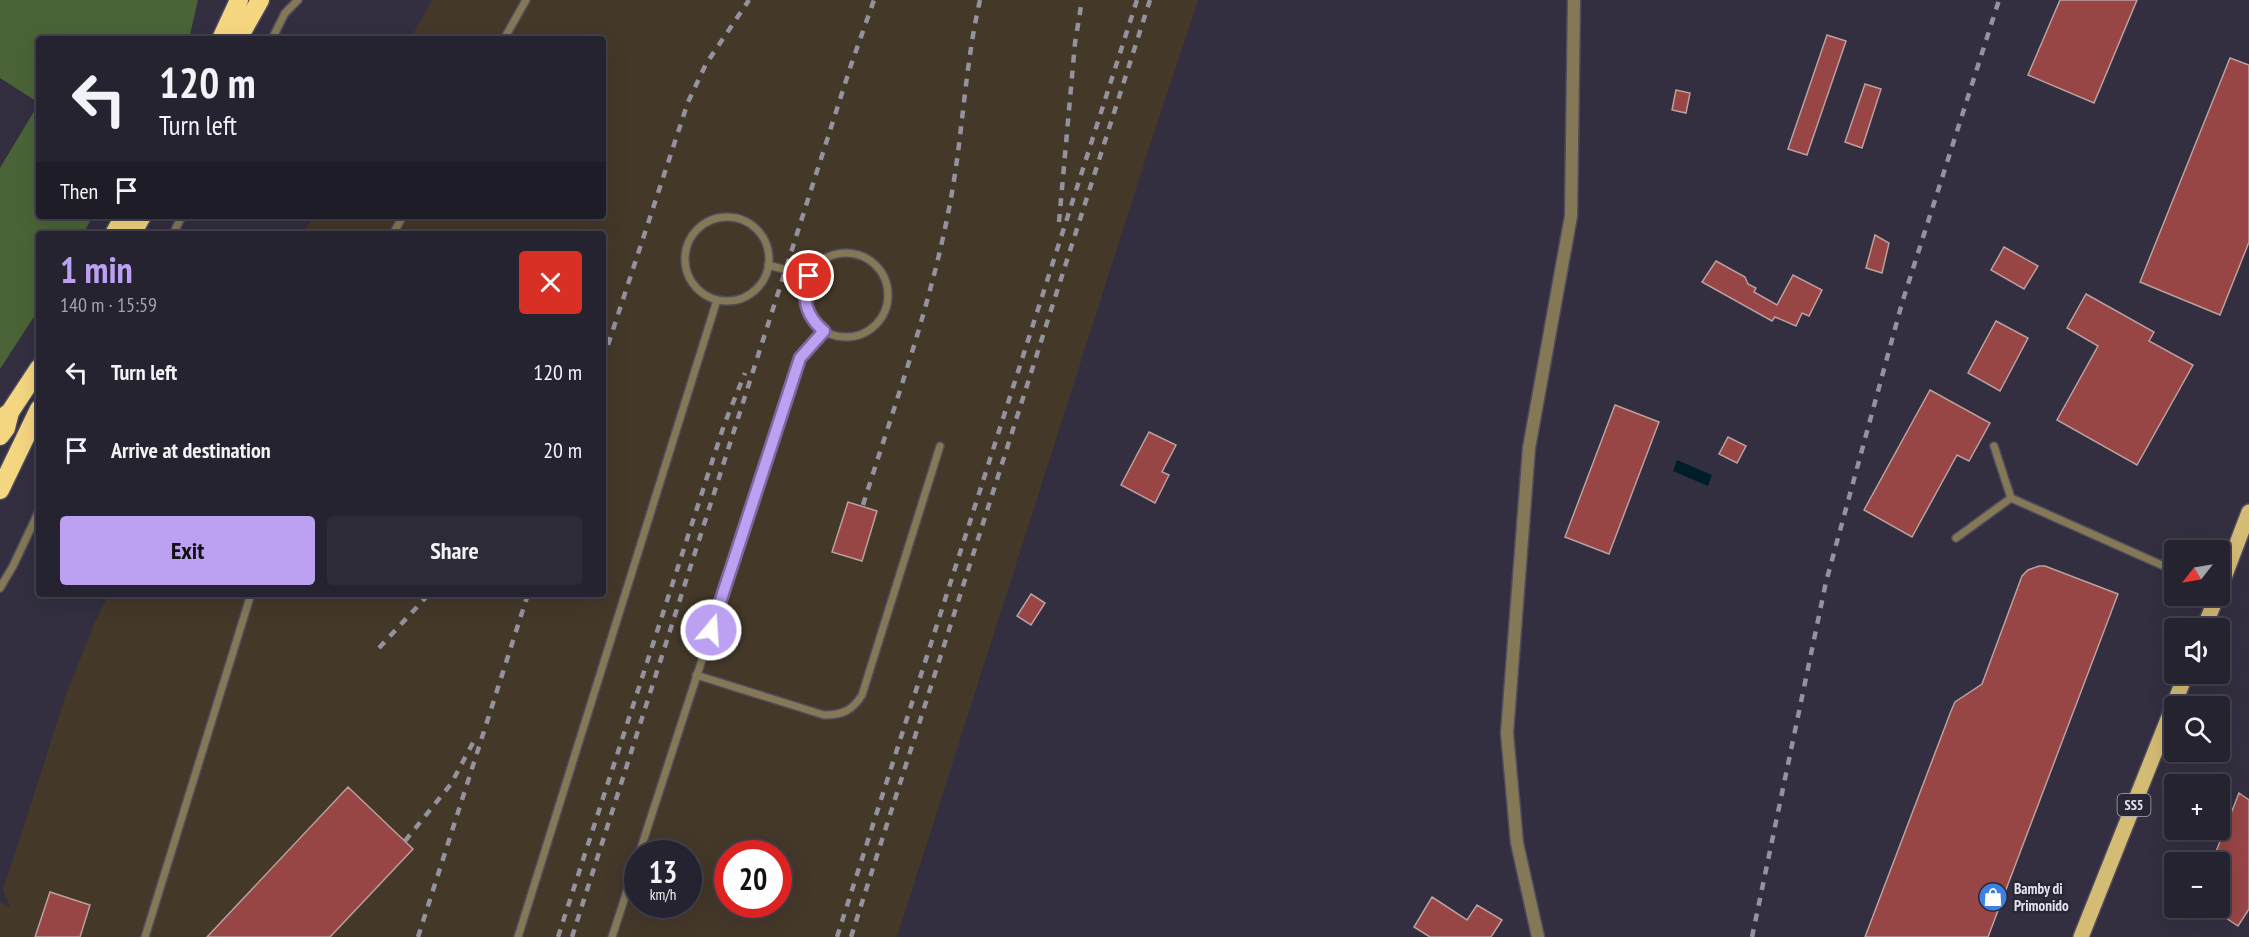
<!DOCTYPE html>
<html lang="en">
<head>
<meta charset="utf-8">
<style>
  body { margin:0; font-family:"PT Sans Narrow",sans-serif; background:#2e2b39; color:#f1f3f6; height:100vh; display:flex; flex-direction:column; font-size:22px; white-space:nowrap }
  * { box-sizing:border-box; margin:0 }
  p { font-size:20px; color:#a4a4ab }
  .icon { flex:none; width:33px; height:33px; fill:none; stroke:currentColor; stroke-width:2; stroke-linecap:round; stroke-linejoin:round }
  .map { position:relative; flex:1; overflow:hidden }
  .panel { position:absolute; left:36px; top:231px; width:570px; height:366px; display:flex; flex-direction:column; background:#262331; border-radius:6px; box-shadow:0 6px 24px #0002,0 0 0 2px #42404d }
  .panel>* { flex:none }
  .hud { position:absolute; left:36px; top:36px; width:570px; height:183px; border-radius:6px; box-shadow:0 6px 24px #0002,0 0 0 2px #42404d; background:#262331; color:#f1f3f6; overflow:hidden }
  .needle { width:39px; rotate:239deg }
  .buttons { position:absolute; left:2164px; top:540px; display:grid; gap:12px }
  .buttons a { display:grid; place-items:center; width:66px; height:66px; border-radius:6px; background:#262331; box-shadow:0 6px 24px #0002,0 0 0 2px #42404d; font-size:30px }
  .speed { position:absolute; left:624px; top:840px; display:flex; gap:12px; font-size:30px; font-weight:700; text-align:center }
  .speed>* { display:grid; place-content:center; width:78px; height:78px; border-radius:50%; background:#262331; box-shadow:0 6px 24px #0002,0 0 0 2px #42404d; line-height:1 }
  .speed small { font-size:15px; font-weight:400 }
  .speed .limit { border:9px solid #d22; background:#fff; color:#111 }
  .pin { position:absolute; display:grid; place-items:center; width:51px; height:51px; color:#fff; margin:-26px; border:3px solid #fff; border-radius:50%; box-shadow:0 2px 6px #0007 }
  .me { position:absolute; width:66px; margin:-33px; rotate:18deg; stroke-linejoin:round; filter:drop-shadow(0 0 4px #0008) }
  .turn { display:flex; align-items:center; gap:21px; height:126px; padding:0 24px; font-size:27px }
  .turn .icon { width:78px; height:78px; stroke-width:2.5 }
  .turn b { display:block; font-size:42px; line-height:51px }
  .then { display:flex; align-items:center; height:57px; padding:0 24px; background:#0003; gap:12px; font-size:22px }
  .round { display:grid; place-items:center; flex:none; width:63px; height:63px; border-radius:6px; background:#2e2b39 }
  .overview { display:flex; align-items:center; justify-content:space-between; height:102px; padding:0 24px }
  h1 { font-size:36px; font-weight:800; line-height:45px; color:#bca0f2 }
  .button { display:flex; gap:12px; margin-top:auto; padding:12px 24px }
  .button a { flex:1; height:69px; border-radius:6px; background:#bca0f2; color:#111; font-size:24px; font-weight:800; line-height:69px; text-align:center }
  .button a+a { background:#2e2b39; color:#f1f3f6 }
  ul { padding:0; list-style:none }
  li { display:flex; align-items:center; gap:18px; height:78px; padding:0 24px }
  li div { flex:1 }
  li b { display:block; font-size:22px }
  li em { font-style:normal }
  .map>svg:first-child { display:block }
</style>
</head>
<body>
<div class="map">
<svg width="2249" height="937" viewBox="0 0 2249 937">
  <rect width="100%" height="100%" fill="#332f41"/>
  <path fill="#443829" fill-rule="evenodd" d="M 432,0 L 1198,0 L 1151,142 L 897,937 L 0,937 L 0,902 L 10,907 L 3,890 L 29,810 L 65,697 L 95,622 L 109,594 L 603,594 L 603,234 L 303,234 L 313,216 L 603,216 L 603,39 L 410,39 ZM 638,854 L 688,854 L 688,904 L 638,904 ZM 728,854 L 778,854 L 778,904 L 728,904 Z"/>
  <path fill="#4a6437" d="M 0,0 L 198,0 L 189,39 L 39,39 L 39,103 L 0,78 Z
    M 39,103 L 39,216 L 93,216 L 83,234 L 39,234 L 39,309 L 0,369 L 0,168 Z"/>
  <path fill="#001e2a" d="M 1677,460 L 1712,475 L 1708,486 L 1673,471 Z"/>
  <path fill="#984546" stroke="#baa09f" stroke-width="1.5" d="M 2060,0 L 2137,0 L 2094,103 L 2028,75 Z
    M 1827,35 L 1846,41 L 1807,155 L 1788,149 Z
    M 2230,58 L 2249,65 L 2249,242 L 2220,315 L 2140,282 Z
    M 1865,84 L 1881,89 L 1862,148 L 1845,142 Z
    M 1676,90 L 1690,93 L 1686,113 L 1672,110 Z
    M 1875,235 L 1889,243 L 1882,273 L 1866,268 Z
    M 2004,247 L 2038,266 L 2024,289 L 1991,270 Z
    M 1716,261 L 1745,277 L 1748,284 L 1756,288 L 1754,292 L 1777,305 L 1793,275 L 1822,290 L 1809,316 L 1802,313 L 1796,326 L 1775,317 L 1772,321 L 1702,282 Z
    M 2086,294 L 2154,332 L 2149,341 L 2193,365 L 2137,465 L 2057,420 L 2098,346 L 2067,328 Z
    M 1996,321 L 2028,338 L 2000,391 L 1968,373 Z
    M 1930,390 L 1990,423 L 1969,461 L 1957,455 L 1912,537 L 1864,510 Z
    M 1615,405 L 1659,422 L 1609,554 L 1565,537 Z
    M 1149,432 L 1176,445 L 1162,472 L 1169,475 L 1155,503 L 1121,485 Z
    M 1728,437 L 1746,446 L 1737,463 L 1719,454 Z
    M 848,502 L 877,511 L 862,561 L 832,552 Z
    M 2039,566 L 2045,566 L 2118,594 L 1988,937 L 1865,937 L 1951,711 L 1955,702 L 1982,684 L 2022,576 L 2028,570 Z
    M 1031,594 L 1045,603 L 1031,625 L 1017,616 Z
    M 348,787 L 413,849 L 330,937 L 207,937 Z
    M 2239,793 L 2249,800 L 2249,909 L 2238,926 L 2220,914 L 2220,862 L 2212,862 Z
    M 50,892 L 90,905 L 80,937 L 35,937 Z
    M 1432,897 L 1467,920 L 1477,905 L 1502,920 L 1491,937 L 1430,937 L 1414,927 Z"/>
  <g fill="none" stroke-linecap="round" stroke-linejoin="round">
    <g stroke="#4f4c5d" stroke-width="10">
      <path id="lane" d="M 272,39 L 285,13 L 298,0
        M 504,39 L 526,0
        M685 259a42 42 0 1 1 84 0a42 42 0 1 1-84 0Z
        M 173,234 L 182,216
        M 393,234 L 403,216
        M804 295a42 42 0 1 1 84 0a42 42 0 1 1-84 0Z
        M 768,265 L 809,276
        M 1994,446 L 2011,498
        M 1956,538 L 2011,498 L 2175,571
        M 0,588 L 13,566 L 39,511
        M 696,675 L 824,715 C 842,715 852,711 862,695 L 940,446
        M 639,854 L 800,358 L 824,331
        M 145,937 L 251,594
        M 518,937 L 717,300
        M 612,937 L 638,857"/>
    </g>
    <g stroke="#4f4c5d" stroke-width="15">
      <path id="street" d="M 1538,937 L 1517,843 L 1507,733 L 1529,448 L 1571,216 L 1574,0"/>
    </g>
    <g stroke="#4f4c5d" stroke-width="18">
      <path id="primary" d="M 2220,588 L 2249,512
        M 2204,628 L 2217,596
        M 2081,937 L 2186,674"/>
    </g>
    <g stroke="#4f4c5d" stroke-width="21">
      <path id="highway" d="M 221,39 L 239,0
        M 238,39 L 260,0
        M 114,234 L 124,216
        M 132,234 L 142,216
        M 0,419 L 10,412 L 39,368
        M 0,436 L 6,428 L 10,412
        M 0,490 L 39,409"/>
    </g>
    <use href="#lane" stroke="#847856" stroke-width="7"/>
    <use href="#street" stroke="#847856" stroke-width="12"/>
    <use href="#primary" stroke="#d5bc75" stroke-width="15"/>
    <use href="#highway" stroke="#f6d781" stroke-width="18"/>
    <path stroke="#9592a0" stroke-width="4.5" stroke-dasharray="8 8" stroke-linecap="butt" d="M 1059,222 L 1075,43 L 1082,0
      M 603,360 L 688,102 L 706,64 L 749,0
      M 863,505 C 895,403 932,303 951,198 C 963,132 965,65 980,0
      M 379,648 L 429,594
      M 405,841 L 451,784 L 476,737
      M 418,937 L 528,594
      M 558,937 L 724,425 L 745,373
      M 572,937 L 851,65 L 874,0
      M 837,937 L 1137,0
      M 851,937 L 1150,0
      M 1752,937 L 1826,582 L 1902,303 L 1999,0"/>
  </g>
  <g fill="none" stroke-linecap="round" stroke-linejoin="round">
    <g stroke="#7a689d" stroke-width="15">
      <path id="route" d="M 711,630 L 800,358 L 824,331 C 806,316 801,299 809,276"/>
    </g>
    <use href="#route" stroke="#bca0f2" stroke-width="10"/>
  </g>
  <defs>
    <g id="shop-disc" transform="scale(1.5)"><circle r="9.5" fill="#3f7fe0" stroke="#292636"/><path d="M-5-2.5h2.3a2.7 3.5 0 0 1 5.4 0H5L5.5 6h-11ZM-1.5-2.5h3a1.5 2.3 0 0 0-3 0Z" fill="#fff"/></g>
  </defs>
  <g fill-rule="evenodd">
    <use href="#shop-disc" x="1993" y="897"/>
  </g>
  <g text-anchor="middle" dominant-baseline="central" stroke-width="5" stroke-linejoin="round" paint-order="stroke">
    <rect fill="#292636" stroke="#abaab6" stroke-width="1.5" x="2117.5" y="794" width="33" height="22" rx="4.5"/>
    <g font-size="14" font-weight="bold" fill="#e3e2ed">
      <text x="2134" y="805">SS5</text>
    </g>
    <g font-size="15" font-weight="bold" fill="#e3e2ed" stroke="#292636" text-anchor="start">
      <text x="2014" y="888">Bamby di<tspan x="2014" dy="17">Primonido</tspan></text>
    </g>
  </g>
</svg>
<div class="buttons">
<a><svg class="needle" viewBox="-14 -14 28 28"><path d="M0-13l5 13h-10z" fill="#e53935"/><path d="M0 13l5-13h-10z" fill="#a4a4ab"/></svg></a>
<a><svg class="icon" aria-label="sound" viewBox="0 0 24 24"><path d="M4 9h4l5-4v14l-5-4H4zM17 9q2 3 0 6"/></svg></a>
<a><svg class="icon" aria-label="search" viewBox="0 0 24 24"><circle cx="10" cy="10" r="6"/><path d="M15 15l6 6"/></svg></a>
<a>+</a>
<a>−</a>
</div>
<div class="speed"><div>13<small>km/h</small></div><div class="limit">20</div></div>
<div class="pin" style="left:809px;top:276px;background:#d93025"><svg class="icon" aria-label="arrive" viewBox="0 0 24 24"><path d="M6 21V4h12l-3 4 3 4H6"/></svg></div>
<svg class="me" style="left:711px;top:630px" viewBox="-20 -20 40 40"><circle r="17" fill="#bca0f2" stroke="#fff" stroke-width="3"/><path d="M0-11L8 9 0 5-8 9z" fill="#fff"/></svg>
<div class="hud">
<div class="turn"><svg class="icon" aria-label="left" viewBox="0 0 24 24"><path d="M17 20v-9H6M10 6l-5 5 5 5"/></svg><div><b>120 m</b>Turn left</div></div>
<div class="then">Then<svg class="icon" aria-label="arrive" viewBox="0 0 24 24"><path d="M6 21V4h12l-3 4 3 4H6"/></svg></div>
</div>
<section class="panel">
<div class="overview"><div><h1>1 min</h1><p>140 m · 15:59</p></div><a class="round" style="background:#d93025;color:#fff"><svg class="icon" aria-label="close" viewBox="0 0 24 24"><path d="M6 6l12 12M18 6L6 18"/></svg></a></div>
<ul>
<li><svg class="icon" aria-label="left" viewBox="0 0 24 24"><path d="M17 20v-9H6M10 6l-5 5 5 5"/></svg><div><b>Turn left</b></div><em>120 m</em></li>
<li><svg class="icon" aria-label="arrive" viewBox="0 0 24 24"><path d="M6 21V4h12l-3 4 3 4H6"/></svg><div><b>Arrive at destination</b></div><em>20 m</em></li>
</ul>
<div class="button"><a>Exit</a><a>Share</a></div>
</section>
</div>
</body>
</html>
